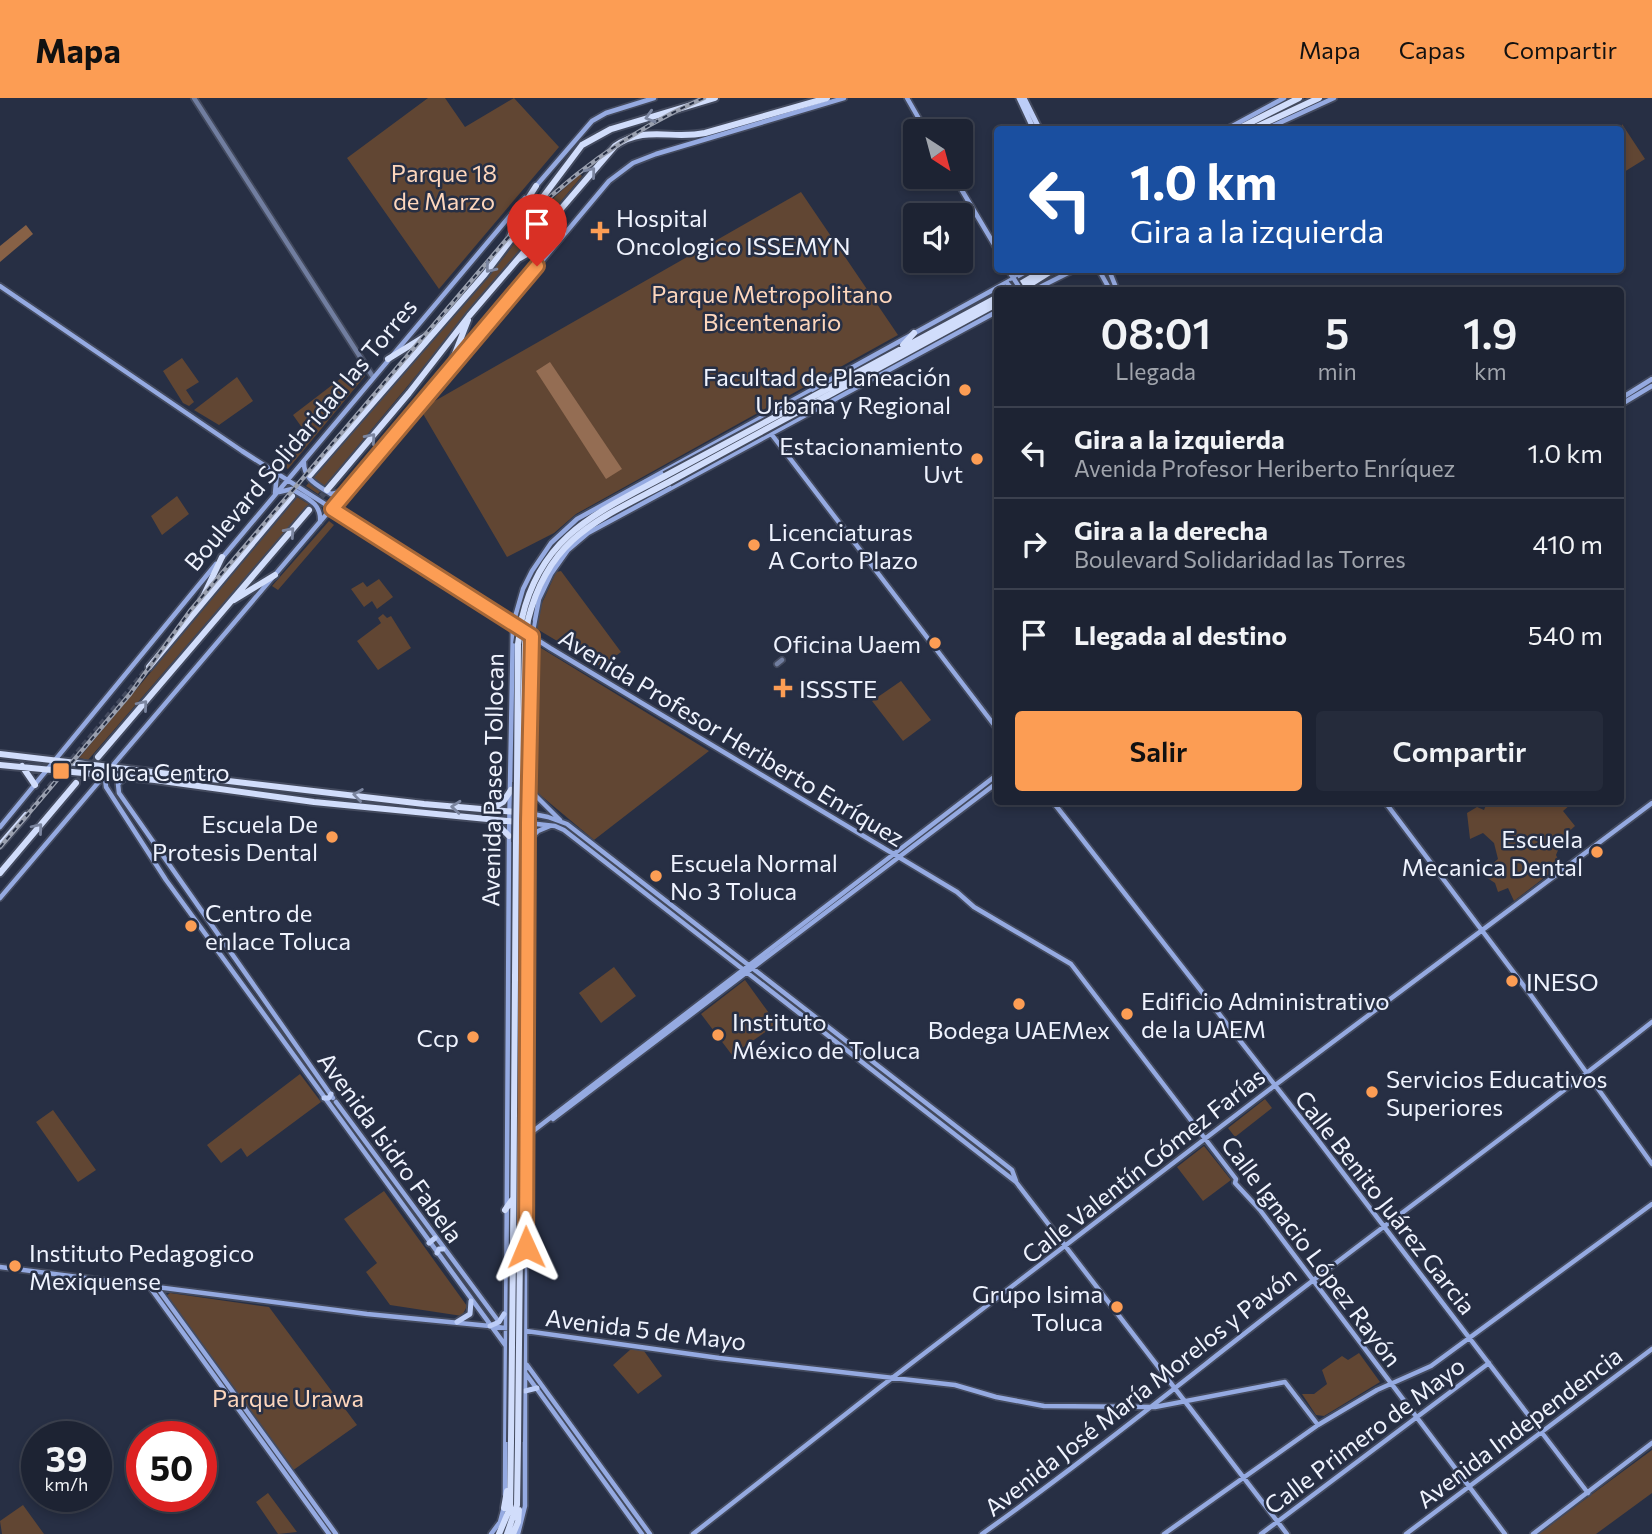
<!DOCTYPE html>
<html lang="es">
<head>
<meta charset="utf-8">
<style>
  body { margin:0; font-family:Commissioner,sans-serif; background:#252b3b; color:#f1f3f6; height:100vh; display:flex; flex-direction:column; font-size:26px; white-space:nowrap }
  * { box-sizing:border-box; margin:0 }
  p { font-size:23px; color:#a0a4ac }
  .icon { flex:none; width:38px; height:38px; fill:none; stroke:currentColor; stroke-width:2; stroke-linecap:round; stroke-linejoin:round }
  .map { position:relative; flex:1; overflow:hidden }
  .panel { position:absolute; left:994px; top:189px; width:630px; height:518px; display:flex; flex-direction:column; background:#1d2333; border-radius:7px; box-shadow:0 4px 10px #0003,0 0 0 2px #3b404e }
  .panel>* { flex:none }
  .banner { position:absolute; left:994px; top:28px; width:630px; height:147px; border-radius:7px; box-shadow:0 4px 10px #0003,0 0 0 2px #3b404e; background:#1a4fa0; color:#fff; overflow:hidden }
  .needle { width:46px; rotate:144deg }
  .fabs { position:absolute; left:903px; top:21px; display:grid; gap:14px }
  .fabs a { display:grid; place-items:center; width:70px; height:70px; border-radius:7px; background:#1d2333; box-shadow:0 4px 10px #0003,0 0 0 2px #3b404e; font-size:35px }
  .speed { position:absolute; left:21px; top:1323px; display:flex; gap:14px; font-size:35px; font-weight:700; text-align:center }
  .speed>* { display:grid; place-content:center; width:91px; height:91px; border-radius:50%; background:#1d2333; box-shadow:0 4px 10px #0003,0 0 0 2px #3b404e; line-height:1 }
  .speed small { font-size:18px; font-weight:400 }
  .speed .limit { border:10px solid #d22; background:#fff; color:#111 }
  .pin { position:absolute; display:grid; place-items:center; width:60px; height:60px; color:#fff; margin:-72px -30px; border-radius:50% 50% 50% 0; rotate:-45deg; box-shadow:0 0 7px #0007 }
  .pin .icon { rotate:45deg }
  .me { position:absolute; width:77px; margin:-38px; rotate:359deg; stroke-linejoin:round; filter:drop-shadow(0 0 5px #0008) }
  .turn { display:flex; align-items:center; gap:24px; height:147px; padding:0 21px; font-size:32px }
  .turn .icon { width:91px; height:91px; stroke-width:2.5 }
  .turn b { display:block; font-size:49px; line-height:60px }
  .eta { display:flex; justify-content:space-evenly; align-items:center; height:119px; text-align:center }
  .eta b { font-size:42px; font-weight:600; line-height:49px }
  .action { display:flex; gap:14px; margin-top:auto; padding:14px 21px }
  .action a { flex:1; height:80px; border-radius:7px; background:#fc9d54; color:#111; font-size:28px; font-weight:600; line-height:80px; text-align:center }
  .action a+a { background:#252b3b; color:#f1f3f6 }
  ul { padding:0; list-style:none }
  li { display:flex; align-items:center; gap:21px; height:91px; padding:0 21px; border-top:2px solid #3b404e }
  li div { flex:1 }
  li b { display:block; font-size:26px }
  li em { font-style:normal }
  header { display:flex; align-items:center; gap:42px; box-sizing:border-box; height:98px; padding:0 35px; background:#fc9d54; color:#111 }
  header strong { font-size:33px }
  nav { display:flex; gap:38px; margin-inline-start:auto; font-size:24px }
  .map>svg:first-child { display:block }
</style>
</head>
<body>
<header>
<strong>Mapa</strong>
<nav><a>Mapa</a><a>Capas</a><a>Compartir</a></nav>
</header>
<div class="map">
<svg width="1652" height="1436" viewBox="0 0 1652 1436">
  <rect width="100%" height="100%" fill="#272f44"/>
  <path fill="#614633" d="M 428,0 L 445,0 L 465,29 L 514,0 L 559,49 L 439,191 L 347,60 Z
    M 1622,26 L 1645,61 L 1624,74 Z
    M 580,76 L 582,78 L 318,396 L 306,388 L 504,159 L 537,115 Z
    M 801,94 L 898,237 L 576,416 L 554,435 L 507,459 L 422,314 L 426,308 Z
    M 182,260 L 199,284 L 186,292 L 194,304 L 189,308 L 183,305 L 163,273 Z
    M 357,268 L 365,278 L 288,371 L 283,368 L 308,338 L 293,317 Z
    M 237,279 L 253,303 L 219,327 L 194,312 Z
    M 177,398 L 189,416 L 162,437 L 151,418 Z
    M 297,399 L 309,406 L 88,662 L 79,660 Z
    M 329,423 L 334,427 L 278,492 L 272,488 Z
    M 561,473 L 621,554 L 601,569 L 537,531 L 538,514 L 556,474 Z
    M 379,481 L 393,499 L 377,511 L 372,503 L 364,509 L 351,491 L 363,484 L 367,489 Z
    M 383,516 L 387,520 L 391,518 L 411,550 L 378,572 L 357,543 L 381,525 L 378,520 Z
    M 541,550 L 709,653 L 594,742 L 533,691 L 535,553 Z
    M 901,583 L 931,622 L 903,643 L 872,603 Z
    M 1483,704 L 1566,704 L 1570,707 L 1563,713 L 1575,728 L 1564,738 L 1556,757 L 1561,767 L 1514,803 L 1508,790 L 1498,794 L 1495,785 L 1486,779 L 1493,773 L 1491,767 L 1498,761 L 1494,745 L 1483,735 L 1470,741 L 1467,715 L 1477,709 L 1484,712 L 1486,707 Z
    M 614,869 L 636,898 L 601,925 L 579,895 Z
    M 745,882 L 777,926 L 732,957 L 701,916 Z
    M 300,976 L 321,1004 L 247,1059 L 241,1050 L 221,1065 L 207,1047 Z
    M 1265,1001 L 1272,1010 L 1235,1039 L 1228,1030 Z
    M 53,1012 L 96,1072 L 78,1084 L 36,1024 Z
    M 1204,1048 L 1231,1082 L 1203,1103 L 1177,1069 Z
    M 384,1093 L 467,1208 L 462,1218 L 390,1207 L 366,1174 L 377,1165 L 344,1121 Z
    M 170,1195 L 269,1209 L 357,1327 L 292,1373 L 166,1198 Z
    M 631,1251 L 644,1253 L 662,1278 L 638,1296 L 613,1267 Z
    M 1359,1255 L 1380,1284 L 1324,1318 L 1316,1317 L 1302,1296 L 1314,1296 L 1327,1286 L 1322,1272 L 1342,1258 L 1348,1262 Z
    M 1652,1352 L 1652,1395 L 1596,1436 L 1538,1436 Z
    M 268,1395 L 297,1434 L 278,1436 L 256,1404 Z
    M 23,1407 L 44,1436 L 2,1436 L 0,1423 Z"/>
  <path fill="#876146" d="M 26,127 L 33,136 L 0,164 L 0,148 Z"/>
  <path fill="#946d53" d="M 550,264 L 622,371 L 606,381 L 536,273 Z"/>
  <g fill="none" stroke-linecap="round" stroke-linejoin="round">
    <path stroke="#454c60" stroke-width="6" stroke-dasharray="6 3" stroke-linecap="butt" d="M 309,412 L 327,392
      M 76,685 L 98,659
      M 26,717 L 149,569"/>
    <g stroke="#434a5e" stroke-width="8">
      <path id="tertiary" d="M 194,0 L 373,279
        M 777,566 L 782,562"/>
    </g>
    <g stroke="#434a5e" stroke-width="8">
      <path id="secondary" d="M 907,0 L 926,33
        M 1225,32 L 1284,0
        M 1264,32 L 1334,0
        M 954,79 L 998,153
        M 536,88 L 592,23 L 606,15 L 654,0
        M 1008,172 L 1014,181
        M 1099,172 L 1110,192
        M 1109,172 L 1117,192
        M 0,188 L 242,353 L 550,550 L 957,794 L 974,809 L 1071,866 L 1236,1081 L 1235,1085 L 1260,1112 L 1505,1436
        M 1034,192 L 1074,172
        M 1620,301 L 1652,281
        M 1620,307 L 1652,288
        M 769,333 L 998,632
        M 304,363 C 303,381 317,387 331,396 L 345,393
        M 279,394 L 292,391 C 306,400 322,405 320,424
        M 275,395 L 277,376
        M 222,460 L 525,100
        M 105,680 L 106,689 L 166,782 L 519,1266
        M 125,680 L 118,686 L 119,695 L 333,1000
        M 533,695 L 560,722
        M 1053,704 L 1314,1037 L 1588,1395
        M 1385,704 L 1530,896 L 1652,1066
        M 528,715 L 548,719 L 567,726 L 989,1054 L 1012,1072 L 1016,1083
        M 528,725 L 555,728 L 564,732 L 1016,1084 L 1287,1436
        M 0,729 L 216,466
        M 529,742 L 538,733 L 550,728
        M 0,800 L 347,392 L 366,373 L 609,83 L 633,65 L 656,56 L 844,0
        M 336,1004 L 499,1224
        M 553,1021 L 998,684
        M 528,1037 L 998,676
        M 0,1169 L 367,1216 L 490,1228 L 719,1260 L 955,1287 L 996,1299 L 1044,1308 L 1155,1309 L 1285,1284 L 1318,1327
        M 149,1188 L 329,1436
        M 156,1188 L 336,1436
        M 527,1267 L 650,1436
        M 526,1276 L 642,1436
        M 505,1397 L 509,741 L 513,526 L 523,491 L 532,473 L 551,445 L 577,421 L 1029,172
        M 491,1436 L 500,1424 L 504,1409
        M 518,1436 L 525,1408 L 525,1060 L 529,985 L 528,725 L 532,538 L 539,501 L 551,476 L 568,452 L 588,435 L 998,213
        M 693,1436 L 879,1290 L 1274,988 L 1652,705
        M 982,1436 C 1090,1359 1193,1275 1298,1194 C 1416,1103 1536,1016 1652,924
        M 1164,1436 L 1318,1327 L 1377,1292 L 1431,1268 L 1652,1106
        M 1261,1436 L 1489,1265
        M 1406,1436 L 1652,1251
        M 1533,1436 L 1652,1345"/>
    </g>
    <g stroke="#434a5e" stroke-width="9">
      <path id="primary" d="M 1019,0 L 1034,32
        M 1024,0 L 1040,32
        M 529,688 L 533,695
        M 324,1000 L 329,1000 L 331,996
        M 429,1145 L 435,1140
        M 437,1155 L 439,1151 L 443,1151
        M 457,1224 L 470,1216 L 471,1203
        M 490,1228 L 499,1224 L 504,1216
        M 525,1293 L 537,1290"/>
    </g>
    <g stroke="#434a5e" stroke-width="10">
      <path id="trunk" d="M 1236,32 L 1299,0
        M 1250,32 L 1319,0
        M 509,142 L 518,116 L 536,88
        M 520,160 L 563,135
        M 1010,192 L 1044,172
        M 1021,192 L 1053,172
        M 903,247 L 914,235
        M 388,261 L 427,237
        M 447,276 L 468,222
        M 814,298 L 998,199
        M 818,303 L 998,205
        M 310,377 L 485,176 L 582,47 L 611,31 L 715,0
        M 327,392 L 409,295 L 469,218 L 615,48 C 645,27 672,42 705,35 L 827,0
        M 202,501 L 222,459
        M 234,502 L 275,477
        M 522,520 C 541,437 597,415 665,378
        M 528,522 C 549,438 600,421 669,384
        M 149,569 L 292,398
        M 0,656 L 424,706 L 528,715
        M 98,659 L 309,412
        M 0,667 L 155,682 L 314,704 L 528,725
        M 22,668 L 35,687
        M 517,684 L 518,546
        M 522,685 L 525,546
        M 493,710 L 503,704 L 511,692
        M 494,723 L 509,738
        M 0,747 L 26,717
        M 0,775 L 76,685
        M 522,989 L 528,1003
        M 505,1112 L 512,1102
        M 520,1150 L 523,744
        M 513,1152 L 516,744
        M 504,1410 L 507,1393
        M 499,1436 L 510,1410 L 511,1344
        M 507,1436 L 517,1407 L 518,1344
        M 513,1436 L 518,1424 L 519,1412"/>
    </g>
    <use href="#tertiary" stroke="#717ea0" stroke-width="4.5"/>
    <use href="#secondary" stroke="#95aae1" stroke-width="4.5"/>
    <use href="#primary" stroke="#bccdf8" stroke-width="5"/>
    <use href="#trunk" stroke="#d1ddfb" stroke-width="6"/>
    <g stroke="#9aa0af" stroke-width="4.5">
      <path id="rail" d="M 0,749 L 130,596 L 190,513 L 223,474 L 506,142 C 563,81 628,33 704,0"/>
    </g>
    <use href="#rail" stroke="#272f44" stroke-width="2" stroke-dasharray="5" stroke-linecap="butt"/>
    <g stroke="#434a5e" stroke-width="8" stroke-linecap="butt">
      <path id="secondary-bridge" d="M 1014,181 L 1021,192
        M 1007,185 L 1013,192"/>
    </g>
    <g stroke="#434a5e" stroke-width="10" stroke-linecap="butt">
      <path id="trunk-bridge" d="M 665,378 L 814,298
        M 669,384 L 818,303
        M 518,546 L 522,520
        M 525,546 L 528,522
        M 522,685 L 523,744
        M 516,744 L 517,684
        M 511,1344 L 513,1152
        M 518,1344 L 520,1150"/>
    </g>
    <use href="#secondary-bridge" stroke="#95aae1" stroke-width="4.5"/>
    <use href="#trunk-bridge" stroke="#d1ddfb" stroke-width="6"/>
  </g>
  <defs><path id="oneway-chevron" d="M-2-3.5L2.5 0L-2 3.5" fill="none" stroke-width="1.6" stroke-linecap="round" stroke-linejoin="round" transform="scale(1.75)"/></defs>
  <g stroke="#7c86a0">
    <use href="#oneway-chevron" transform="translate(650 19) rotate(164)"/>
    <use href="#oneway-chevron" transform="translate(591 74) rotate(-51)"/>
    <use href="#oneway-chevron" transform="translate(490 170) rotate(129)"/>
    <use href="#oneway-chevron" transform="translate(371 340) rotate(-49)"/>
    <use href="#oneway-chevron" transform="translate(290 434) rotate(-49)"/>
    <use href="#oneway-chevron" transform="translate(143 607) rotate(-50)"/>
    <use href="#oneway-chevron" transform="translate(358 697) rotate(-172)"/>
    <use href="#oneway-chevron" transform="translate(456 709) rotate(-175)"/>
    <use href="#oneway-chevron" transform="translate(38 730) rotate(-50)"/>
  </g>
  <g fill="none" stroke-linecap="round" stroke-linejoin="round">
    <g stroke="#a46637" stroke-width="18">
      <path id="route" d="M 526,1149 L 528,725 L 532,538 L 332,411 L 537,168"/>
    </g>
    <use href="#route" stroke="#fc9d54" stroke-width="12"/>
  </g>
  <g fill="#fc9d54" stroke="#272f44" stroke-width="2.5">
    <path d="M596.5 122.5h7v7h7v7h-7v7h-7v-7h-7v-7h7z"/>
    <circle cx="965" cy="292" r="7"/>
    <circle cx="977" cy="361" r="7"/>
    <circle cx="754" cy="447" r="7"/>
    <circle cx="935" cy="545" r="7"/>
    <path d="M779.5 579.5h7v7h7v7h-7v7h-7v-7h-7v-7h7z"/>
    <rect x="52" y="664" width="18" height="18" rx="3.5"/>
    <circle cx="332" cy="739" r="7"/>
    <circle cx="1597" cy="754" r="7"/>
    <circle cx="656" cy="778" r="7"/>
    <circle cx="191" cy="828" r="7"/>
    <circle cx="1512" cy="883" r="7"/>
    <circle cx="1019" cy="906" r="7"/>
    <circle cx="1127" cy="916" r="7"/>
    <circle cx="718" cy="937" r="7"/>
    <circle cx="473" cy="939" r="7"/>
    <circle cx="1372" cy="994" r="7"/>
    <circle cx="15" cy="1168" r="7"/>
    <circle cx="1117" cy="1209" r="7"/>
  </g>
  <g text-anchor="middle" dominant-baseline="central" stroke-width="5" stroke-linejoin="round" paint-order="stroke">
    <g font-size="24" fill="#fdd6bc" stroke="#272f44">
      <text x="444" y="74">Parque 18<tspan x="444" dy="28">de Marzo</tspan></text>
      <text x="772" y="195">Parque Metropolitano<tspan x="772" dy="28">Bicentenario</tspan></text>
      <text x="288" y="1299">Parque Urawa</text>
    </g>
    <g font-size="24" fill="#eff3fe" stroke="#272f44" text-anchor="start">
      <text x="616" y="119">Hospital<tspan x="616" dy="28">Oncologico ISSEMYN</tspan></text>
      <text x="951" y="278" text-anchor="end">Facultad de Planeación<tspan x="951" dy="28">Urbana y Regional</tspan></text>
      <text x="963" y="347" text-anchor="end">Estacionamiento<tspan x="963" dy="28">Uvt</tspan></text>
      <text x="768" y="433">Licenciaturas<tspan x="768" dy="28">A Corto Plazo</tspan></text>
      <text x="921" y="545" text-anchor="end">Oficina Uaem</text>
      <text x="799" y="590">ISSSTE</text>
      <text x="77" y="673">Toluca Centro</text>
      <text x="318" y="725" text-anchor="end">Escuela De<tspan x="318" dy="28">Protesis Dental</tspan></text>
      <text x="1583" y="740" text-anchor="end">Escuela<tspan x="1583" dy="28">Mecanica Dental</tspan></text>
      <text x="670" y="764">Escuela Normal<tspan x="670" dy="28">No 3 Toluca</tspan></text>
      <text x="205" y="814">Centro de<tspan x="205" dy="28">enlace Toluca</tspan></text>
      <text x="1526" y="883">INESO</text>
      <text x="1141" y="902">Edificio Administrativo<tspan x="1141" dy="28">de la UAEM</tspan></text>
      <text x="732" y="923">Instituto<tspan x="732" dy="28">México de Toluca</tspan></text>
      <text x="1019" y="931" text-anchor="middle">Bodega UAEMex</text>
      <text x="459" y="939" text-anchor="end">Ccp</text>
      <text x="1386" y="980">Servicios Educativos<tspan x="1386" dy="28">Superiores</tspan></text>
      <text x="29" y="1154">Instituto Pedagogico<tspan x="29" dy="28">Mexiquense</tspan></text>
      <text x="1103" y="1195" text-anchor="end">Grupo Isima<tspan x="1103" dy="28">Toluca</tspan></text>
    </g>
    <g font-size="24" fill="#eff3fe" stroke="#272f44">
      <text transform="translate(300 336) rotate(-50)">Boulevard Solidaridad las Torres</text>
      <text transform="translate(732 639) rotate(31)">Avenida Profesor Heriberto Enríquez</text>
      <text transform="translate(492 682) rotate(-89)">Avenida Paseo Tollocan</text>
      <text transform="translate(391 1049) rotate(54)">Avenida Isidro Fabela</text>
      <text transform="translate(1143 1067) rotate(-38)">Calle Valentín Gómez Farías</text>
      <text transform="translate(1386 1104) rotate(52)">Calle Benito Juárez Garcia</text>
      <text transform="translate(1312 1153) rotate(53)">Calle Ignacio López Rayón</text>
      <text transform="translate(646 1231) rotate(7)">Avenida 5 de Mayo</text>
      <text transform="translate(1140 1293) rotate(-38)">Avenida José María Morelos y Pavón</text>
      <text transform="translate(1519 1329) rotate(-37)">Avenida Independencia</text>
      <text transform="translate(1364 1337) rotate(-37)">Calle Primero de Mayo</text>
    </g>
  </g>
</svg>
<div class="fabs">
<a><svg class="needle" viewBox="-14 -14 28 28"><path d="M0-13l5 13h-10z" fill="#e53935"/><path d="M0 13l5-13h-10z" fill="#a0a4ac"/></svg></a>
<a><svg class="icon" aria-label="sound" viewBox="0 0 24 24"><path d="M4 9h4l5-4v14l-5-4H4zM17 9q2 3 0 6"/></svg></a>
</div>
<div class="speed"><div>39<small>km/h</small></div><div class="limit">50</div></div>
<div class="pin" style="left:537px;top:168px;background:#d93025"><svg class="icon" aria-label="arrive" viewBox="0 0 24 24"><path d="M6 21V4h12l-3 4 3 4H6"/></svg></div>
<svg class="me" style="left:526px;top:1149px" viewBox="-20 -20 40 40"><path d="M0-17L14 15 0 8-14 15z" fill="#fc9d54" stroke="#fff" stroke-width="4"/></svg>
<div class="banner">
<div class="turn"><svg class="icon" aria-label="left" viewBox="0 0 24 24"><path d="M17 20v-9H6M10 6l-5 5 5 5"/></svg><div><b>1.0 km</b>Gira a la izquierda</div></div>
</div>
<section class="panel">
<div class="eta">
<div><b>08:01</b><p>Llegada</p></div>
<div><b>5</b><p>min</p></div>
<div><b>1.9</b><p>km</p></div>
</div>
<ul>
<li><svg class="icon" aria-label="left" viewBox="0 0 24 24"><path d="M17 20v-9H6M10 6l-5 5 5 5"/></svg><div><b>Gira a la izquierda</b><p>Avenida Profesor Heriberto Enríquez</p></div><em>1.0 km</em></li>
<li><svg class="icon" aria-label="right" viewBox="0 0 24 24"><path d="M7 20v-9h11M14 6l5 5-5 5"/></svg><div><b>Gira a la derecha</b><p>Boulevard Solidaridad las Torres</p></div><em>410 m</em></li>
<li><svg class="icon" aria-label="arrive" viewBox="0 0 24 24"><path d="M6 21V4h12l-3 4 3 4H6"/></svg><div><b>Llegada al destino</b></div><em>540 m</em></li>
</ul>
<div class="action"><a>Salir</a><a>Compartir</a></div>
</section>
</div>
</body>
</html>
